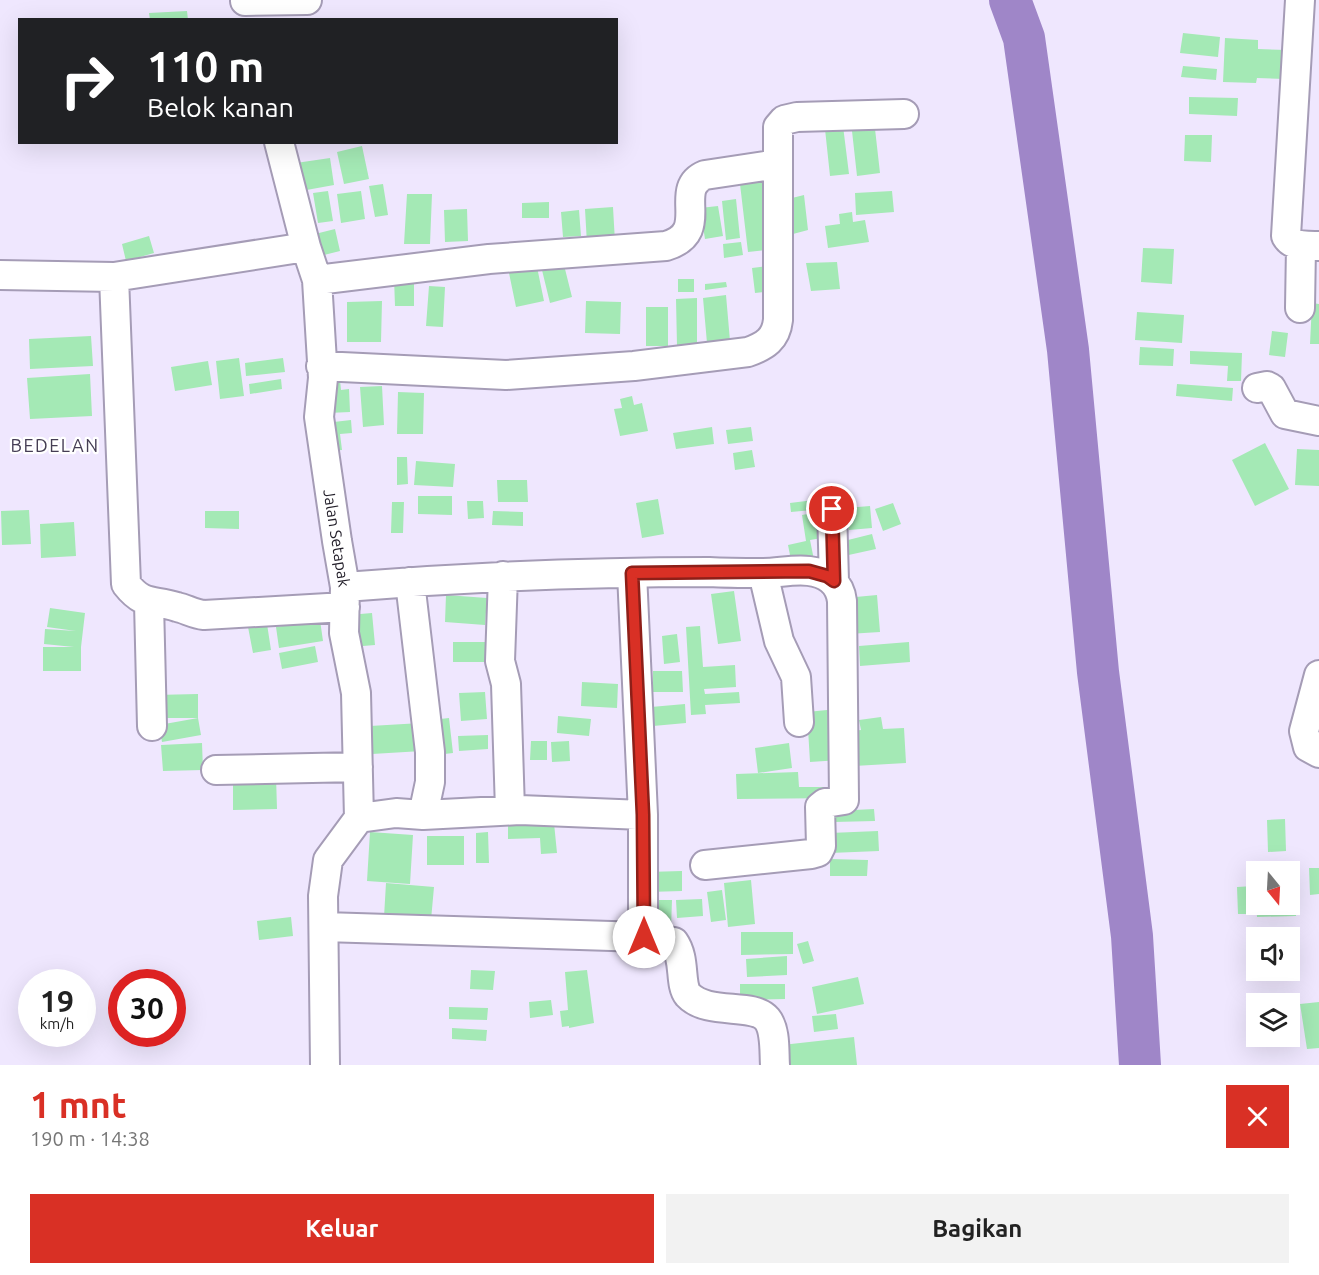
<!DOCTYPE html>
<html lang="id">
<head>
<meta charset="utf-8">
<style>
  body { margin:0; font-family:Ubuntu,sans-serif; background:#f2f2f2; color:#222; height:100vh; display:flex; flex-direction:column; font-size:22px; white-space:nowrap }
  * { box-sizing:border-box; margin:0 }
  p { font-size:20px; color:#767676 }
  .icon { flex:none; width:33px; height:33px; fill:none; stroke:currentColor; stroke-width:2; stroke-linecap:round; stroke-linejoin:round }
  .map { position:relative; height:1065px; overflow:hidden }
  .details { display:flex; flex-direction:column; background:#fff; flex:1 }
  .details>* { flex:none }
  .top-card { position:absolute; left:18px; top:18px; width:600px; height:126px; border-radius:0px; box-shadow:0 6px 24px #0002; background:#202124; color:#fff; overflow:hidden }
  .needle { width:39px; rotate:162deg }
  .tools { position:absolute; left:1246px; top:861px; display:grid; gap:12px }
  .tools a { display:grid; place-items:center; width:54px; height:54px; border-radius:0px; background:#fff; box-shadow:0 6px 24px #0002; font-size:30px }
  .speed { position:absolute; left:18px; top:969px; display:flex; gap:12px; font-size:30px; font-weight:700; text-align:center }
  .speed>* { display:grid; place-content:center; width:78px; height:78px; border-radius:50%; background:#fff; box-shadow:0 6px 24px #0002; line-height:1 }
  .speed small { font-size:15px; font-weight:400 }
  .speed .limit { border:9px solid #d22; background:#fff; color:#111 }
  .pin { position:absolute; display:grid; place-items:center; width:51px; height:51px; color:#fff; margin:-26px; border:3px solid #fff; border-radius:50%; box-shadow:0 2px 6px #0007 }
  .me { position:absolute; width:66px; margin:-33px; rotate:0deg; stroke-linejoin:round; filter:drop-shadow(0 0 4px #0008) }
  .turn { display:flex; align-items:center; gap:21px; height:126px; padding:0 30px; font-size:27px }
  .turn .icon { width:78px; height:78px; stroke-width:2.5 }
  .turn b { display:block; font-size:42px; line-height:51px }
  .round { display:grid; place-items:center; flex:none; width:63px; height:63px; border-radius:0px; background:#f2f2f2 }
  .summary { display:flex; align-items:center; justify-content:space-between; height:102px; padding:0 30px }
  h1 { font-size:36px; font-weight:700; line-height:45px; color:#d93025 }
  .button { display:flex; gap:12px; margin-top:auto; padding:12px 30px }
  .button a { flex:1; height:69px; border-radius:0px; background:#d93025; color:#fff; font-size:24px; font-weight:700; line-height:69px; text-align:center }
  .button a+a { background:#f2f2f2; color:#222 }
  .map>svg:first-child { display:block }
</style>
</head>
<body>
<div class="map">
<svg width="1319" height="1065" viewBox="0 0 1319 1065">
  <rect width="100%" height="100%" fill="#efe7fe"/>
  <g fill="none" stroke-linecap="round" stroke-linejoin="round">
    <path stroke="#9f86c8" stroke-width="42" d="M 1010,0 L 1024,38 L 1068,350 L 1098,672 L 1132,936 L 1140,1065"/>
  </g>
  <path fill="#a4e9b5" d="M 187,11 L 188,20 L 150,20 L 149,13 Z
    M 1183,33 L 1220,37 L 1218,57 L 1180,53 Z
    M 1225,38 L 1258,40 L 1258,49 L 1287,50 L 1285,79 L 1257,78 L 1256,83 L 1223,82 Z
    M 1183,66 L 1217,69 L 1216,80 L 1181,77 Z
    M 1189,97 L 1238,98 L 1237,116 L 1189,114 Z
    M 874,120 L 880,173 L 857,176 L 851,122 Z
    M 843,126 L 849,174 L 830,176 L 825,129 Z
    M 1185,135 L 1212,135 L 1211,162 L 1184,161 Z
    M 362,146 L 369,179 L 344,184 L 337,152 Z
    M 330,158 L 334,185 L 301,191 L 296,163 Z
    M 766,181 L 774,249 L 748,252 L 740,184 Z
    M 383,184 L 388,215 L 375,217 L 369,186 Z
    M 328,191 L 333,221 L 318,223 L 313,193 Z
    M 361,191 L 365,219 L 341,223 L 337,194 Z
    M 892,191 L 894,212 L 856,215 L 855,193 Z
    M 407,194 L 432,194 L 430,244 L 404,244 Z
    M 804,195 L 808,230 L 793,234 L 792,198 Z
    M 736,199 L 740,238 L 726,240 L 722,201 Z
    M 549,202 L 549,218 L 522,218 L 522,203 Z
    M 718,206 L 723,236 L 705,239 L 700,208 Z
    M 613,207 L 615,242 L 587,244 L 585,209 Z
    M 467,209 L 468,241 L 445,242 L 444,210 Z
    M 579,210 L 581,236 L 563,237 L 561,212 Z
    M 852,212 L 853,222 L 865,220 L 869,242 L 828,248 L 825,226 L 840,224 L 839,214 Z
    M 335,229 L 340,251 L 316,257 L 311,235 Z
    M 149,236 L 154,253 L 126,261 L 122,244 Z
    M 741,242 L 743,255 L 724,258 L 723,244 Z
    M 1143,248 L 1174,249 L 1172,284 L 1141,282 Z
    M 563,261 L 572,297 L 550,303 L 541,266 Z
    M 837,262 L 840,289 L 811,291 L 806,263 Z
    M 769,266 L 771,291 L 755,293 L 752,268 Z
    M 537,267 L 544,301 L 516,307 L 509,273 Z
    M 394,278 L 414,278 L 414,306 L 395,306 Z
    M 678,279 L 694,279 L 694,292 L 678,292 Z
    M 726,282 L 727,287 L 705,290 L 705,284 Z
    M 429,286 L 445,287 L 443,327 L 426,326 Z
    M 726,295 L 730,341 L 707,343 L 703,298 Z
    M 697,298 L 697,346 L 677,346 L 676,299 Z
    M 382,301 L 381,342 L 347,342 L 347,302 Z
    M 586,301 L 621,302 L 620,334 L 585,333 Z
    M 1312,303 L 1319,304 L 1319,344 L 1310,344 Z
    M 646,307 L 668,307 L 668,346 L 646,346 Z
    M 1137,312 L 1184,315 L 1182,343 L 1135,340 Z
    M 1272,331 L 1288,333 L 1285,357 L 1269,355 Z
    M 91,336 L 93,366 L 30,369 L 29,339 Z
    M 1140,347 L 1174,349 L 1173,366 L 1139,365 Z
    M 1190,351 L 1242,353 L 1241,381 L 1227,381 L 1228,366 L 1190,364 Z
    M 239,358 L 244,396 L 220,399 L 216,361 Z
    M 283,358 L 285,372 L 246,376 L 245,363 Z
    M 208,361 L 212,385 L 175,391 L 171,367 Z
    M 90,374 L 92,416 L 30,419 L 27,378 Z
    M 281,379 L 282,389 L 250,394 L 249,384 Z
    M 334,380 L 340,380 L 341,390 L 349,389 L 350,412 L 328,413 Z
    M 1177,384 L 1233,388 L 1232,401 L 1176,396 Z
    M 382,386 L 384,425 L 363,427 L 360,387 Z
    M 398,392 L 424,393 L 423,434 L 397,434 Z
    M 632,396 L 634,405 L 642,403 L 648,431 L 620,436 L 614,409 L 622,408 L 620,399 Z
    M 351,420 L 352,433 L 340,434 L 342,450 L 330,451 L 325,423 Z
    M 712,427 L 714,444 L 676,449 L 673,433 Z
    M 751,427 L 753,441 L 728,444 L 726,430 Z
    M 1265,443 L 1289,489 L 1255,506 L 1232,460 Z
    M 1297,449 L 1319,450 L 1319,486 L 1295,485 Z
    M 752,450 L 755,467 L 735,470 L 733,453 Z
    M 397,457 L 407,457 L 408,484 L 397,485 Z
    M 416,461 L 455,464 L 453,487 L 414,485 Z
    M 497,480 L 527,480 L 528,502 L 498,502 Z
    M 418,496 L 452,496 L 452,515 L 418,514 Z
    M 658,499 L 664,534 L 642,538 L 636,503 Z
    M 822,499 L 823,509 L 791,512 L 790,503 Z
    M 467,501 L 483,501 L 484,518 L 468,519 Z
    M 392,502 L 404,502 L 403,533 L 391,533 Z
    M 893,503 L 901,524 L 883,531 L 875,509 Z
    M 870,506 L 872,528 L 849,530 L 846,508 Z
    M 29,510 L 31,544 L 2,545 L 1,511 Z
    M 205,511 L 239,511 L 239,529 L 205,528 Z
    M 493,511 L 523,512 L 523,526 L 492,525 Z
    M 818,512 L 822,538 L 810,540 L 814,560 L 792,565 L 788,545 L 806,541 L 802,515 Z
    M 74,522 L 76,556 L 41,558 L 40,524 Z
    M 872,534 L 876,549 L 844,556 L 840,542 Z
    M 734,591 L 741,641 L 718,644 L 711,594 Z
    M 446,595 L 487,598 L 485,625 L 445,622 Z
    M 877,595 L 880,632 L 848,634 L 845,598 Z
    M 50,608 L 85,613 L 81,647 L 81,671 L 43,671 L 43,647 L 74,647 L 44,644 L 45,629 L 76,631 L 47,627 Z
    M 372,613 L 375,645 L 351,647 L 349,615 Z
    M 320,620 L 323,641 L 279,648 L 276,627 Z
    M 267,624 L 271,650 L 253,653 L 248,627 Z
    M 700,626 L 703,667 L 735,665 L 736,687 L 704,689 L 705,694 L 739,692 L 740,703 L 705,705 L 706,714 L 691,715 L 686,627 Z
    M 677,634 L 680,662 L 664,664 L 662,636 Z
    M 453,642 L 487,642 L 487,662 L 453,662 Z
    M 909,642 L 910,662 L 860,666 L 859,646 Z
    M 315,646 L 318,662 L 282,669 L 279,653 Z
    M 653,671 L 682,671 L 683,692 L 653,692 Z
    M 582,682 L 618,684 L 617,708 L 581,706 Z
    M 485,692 L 487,719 L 461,721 L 459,693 Z
    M 198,694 L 198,718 L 155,718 L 155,695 Z
    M 685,704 L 686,723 L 653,726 L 651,707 Z
    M 837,709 L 840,760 L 810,762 L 807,712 Z
    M 558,716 L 591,719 L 589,736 L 557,733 Z
    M 881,717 L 883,729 L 904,728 L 906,763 L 854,766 L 851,731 L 861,730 L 859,720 Z
    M 198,718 L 201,735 L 162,742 L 159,725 Z
    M 449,718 L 453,753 L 436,755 L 432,720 Z
    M 421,723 L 422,751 L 372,754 L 370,726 Z
    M 488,735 L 488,749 L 459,751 L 458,736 Z
    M 531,741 L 547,741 L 547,760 L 530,760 Z
    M 569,741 L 570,761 L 552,762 L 551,742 Z
    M 202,743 L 203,770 L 163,771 L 161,745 Z
    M 789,743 L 792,768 L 758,773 L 755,748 Z
    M 798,772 L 799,787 L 839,787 L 839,798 L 737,799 L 736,774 Z
    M 276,776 L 277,809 L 233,810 L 233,777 Z
    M 874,809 L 875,821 L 834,822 L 834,811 Z
    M 1285,819 L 1286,851 L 1268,852 L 1267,820 Z
    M 554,823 L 557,853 L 541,854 L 540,838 L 508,839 L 508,826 Z
    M 878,831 L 879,851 L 830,853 L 830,833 Z
    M 370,832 L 413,835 L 410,884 L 367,881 Z
    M 488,832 L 489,863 L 476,863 L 476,833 Z
    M 427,836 L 464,836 L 464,865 L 427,865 Z
    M 830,859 L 868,860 L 867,876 L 830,876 Z
    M 1309,868 L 1319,868 L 1319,894 L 1310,895 Z
    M 682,871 L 682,891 L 648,892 L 647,872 Z
    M 751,880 L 755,924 L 728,927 L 724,883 Z
    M 386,883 L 434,887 L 431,920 L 384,917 Z
    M 1254,886 L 1255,914 L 1238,914 L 1237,887 Z
    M 722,890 L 726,920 L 711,922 L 707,892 Z
    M 1290,893 L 1295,893 L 1296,916 L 1257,917 L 1256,904 L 1290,904 Z
    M 702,899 L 703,916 L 677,918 L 676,900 Z
    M 655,900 L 672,900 L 671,928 L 654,927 Z
    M 291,917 L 293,936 L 259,940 L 257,921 Z
    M 1297,927 L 1300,943 L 1290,944 L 1290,938 L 1264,938 L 1263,932 Z
    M 741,932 L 793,932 L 793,954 L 741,955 Z
    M 808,941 L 814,961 L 803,964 L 797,944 Z
    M 787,956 L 787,975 L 747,977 L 746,959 Z
    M 471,970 L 495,971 L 493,990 L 470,989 Z
    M 587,970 L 594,1023 L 569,1028 L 569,1026 L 562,1027 L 560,1011 L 568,1010 L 565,972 Z
    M 858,977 L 864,1004 L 817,1014 L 812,987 Z
    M 740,984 L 785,984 L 785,999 L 740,1000 Z
    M 551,1000 L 553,1015 L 530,1018 L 529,1002 Z
    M 1319,1002 L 1319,1048 L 1307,1049 L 1300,1004 Z
    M 449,1007 L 488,1008 L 487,1020 L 449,1019 Z
    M 836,1014 L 838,1029 L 814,1032 L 812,1016 Z
    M 452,1028 L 487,1030 L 486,1041 L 452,1039 Z
    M 854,1037 L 857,1065 L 785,1065 L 782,1045 Z"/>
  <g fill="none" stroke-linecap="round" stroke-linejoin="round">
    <g stroke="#a59cb6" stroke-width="32">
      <path id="minor" d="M 1300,0 L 1286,236 C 1292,247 1308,246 1319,246
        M 245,1 L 307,0
        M 279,142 L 306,247 L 317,280 L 323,378 L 319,417 L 337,541 L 345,587 L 344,633 L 356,693 L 359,818 L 328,860 L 323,896 L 325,1065
        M 0,275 L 114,277 L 306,247
        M 114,277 L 126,584 C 144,607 153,599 177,607 C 186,609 194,614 204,615 L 345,607
        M 317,280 L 489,259 L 666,246 C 713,232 671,189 705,175 L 778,164
        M 1300,308 L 1301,246
        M 321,366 L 506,375 L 634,366 L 748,352 C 765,346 776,339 778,320 L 778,127 L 784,120 L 797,117 L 904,114
        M 1257,388 L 1267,386 L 1271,388 L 1285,414 L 1319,421
        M 832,509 L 834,581
        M 632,573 L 643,815
        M 763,573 L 779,641 L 796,677 L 799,722
        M 503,576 L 500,661 L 506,684 L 510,810
        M 345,587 C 466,577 587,572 709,572 C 727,573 745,573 763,573 C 778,573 794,569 809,571 C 827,573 840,583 842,601 L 844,800 L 825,803 L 820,807 L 821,846 L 818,852 L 811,854 L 705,865
        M 149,603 L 152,726
        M 1319,675 L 1304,731 L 1308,747 L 1319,753
        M 216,770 L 358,767
        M 359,818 L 396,813 L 423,815 L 430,782 L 430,752 L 410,582
        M 324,927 L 643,937 L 643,815 L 520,810 L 423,815
        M 643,937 L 674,942 C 686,959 679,984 688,995 C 708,1016 753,1002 767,1019 C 776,1030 774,1052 775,1065"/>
    </g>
    <use href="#minor" stroke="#fff" stroke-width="28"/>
  </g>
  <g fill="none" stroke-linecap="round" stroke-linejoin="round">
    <g stroke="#8d1f18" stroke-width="15">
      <path id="route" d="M 644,937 L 643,815 L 632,573 L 809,571 L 827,576 L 834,581 L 832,509"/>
    </g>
    <use href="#route" stroke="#d93025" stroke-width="10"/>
  </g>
  <g text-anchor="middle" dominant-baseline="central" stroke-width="4.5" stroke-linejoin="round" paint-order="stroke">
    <g font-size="16" fill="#24202b" stroke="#fff">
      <text transform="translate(337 538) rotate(81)">Jalan Setapak</text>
    </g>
    <g font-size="18" letter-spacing="1.5" fill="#453d54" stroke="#fff">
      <text x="55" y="445">BEDELAN</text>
    </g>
  </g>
</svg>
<div class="tools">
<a><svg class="needle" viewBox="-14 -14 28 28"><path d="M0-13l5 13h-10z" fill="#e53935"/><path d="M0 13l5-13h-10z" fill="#767676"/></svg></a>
<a><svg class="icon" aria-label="sound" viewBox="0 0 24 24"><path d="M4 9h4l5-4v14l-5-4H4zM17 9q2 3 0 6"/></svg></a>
<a><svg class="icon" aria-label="layers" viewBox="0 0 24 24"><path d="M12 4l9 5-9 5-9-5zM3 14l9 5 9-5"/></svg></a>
</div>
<div class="speed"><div>19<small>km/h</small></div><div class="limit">30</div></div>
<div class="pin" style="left:832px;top:509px;background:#d93025"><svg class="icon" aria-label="arrive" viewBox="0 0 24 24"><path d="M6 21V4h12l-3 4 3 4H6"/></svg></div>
<svg class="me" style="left:644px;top:937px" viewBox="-20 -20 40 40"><circle r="19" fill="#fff"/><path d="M0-13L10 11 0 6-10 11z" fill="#d93025"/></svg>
<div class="top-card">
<div class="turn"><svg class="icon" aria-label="right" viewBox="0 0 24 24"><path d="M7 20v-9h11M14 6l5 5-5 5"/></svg><div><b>110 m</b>Belok kanan</div></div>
</div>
</div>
<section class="details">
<div class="summary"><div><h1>1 mnt</h1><p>190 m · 14:38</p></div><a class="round" style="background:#d93025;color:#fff"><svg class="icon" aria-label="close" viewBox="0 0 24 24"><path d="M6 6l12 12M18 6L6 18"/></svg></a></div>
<div class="button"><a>Keluar</a><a>Bagikan</a></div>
</section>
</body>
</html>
